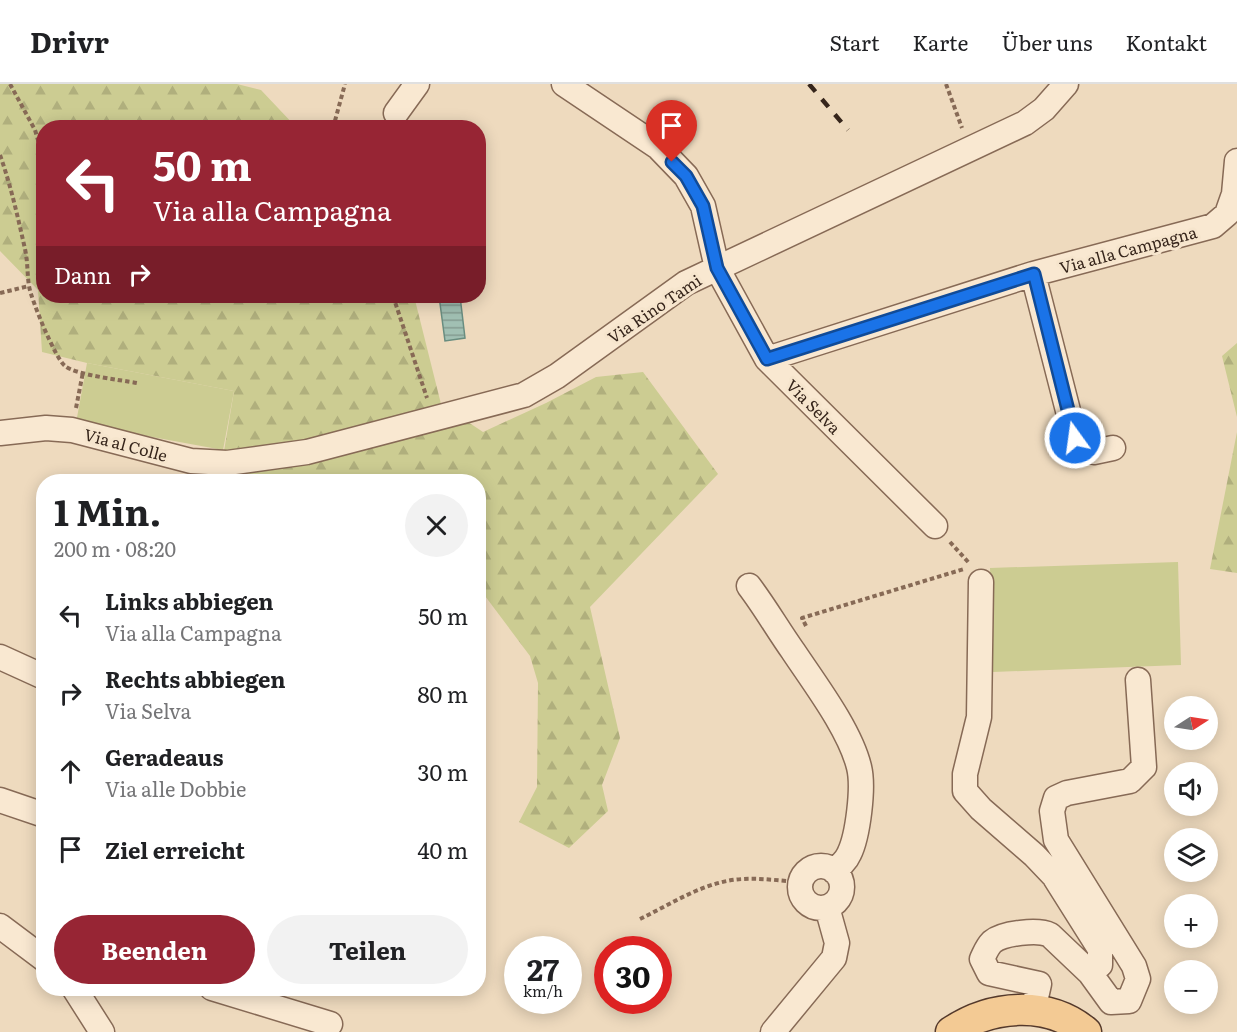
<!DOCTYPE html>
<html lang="de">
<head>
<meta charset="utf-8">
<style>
  body { margin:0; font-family:Literata,serif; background:#f2f2f2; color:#202124; height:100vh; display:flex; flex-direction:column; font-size:22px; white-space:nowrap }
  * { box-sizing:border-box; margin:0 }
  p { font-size:20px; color:#757577 }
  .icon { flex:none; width:33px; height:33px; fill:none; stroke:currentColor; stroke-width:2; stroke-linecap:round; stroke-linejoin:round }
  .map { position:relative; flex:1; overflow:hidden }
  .details { position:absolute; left:36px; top:390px; width:450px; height:522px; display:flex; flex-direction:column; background:#fff; border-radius:24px; box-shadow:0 3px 15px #0003 }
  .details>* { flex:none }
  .top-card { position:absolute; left:36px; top:36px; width:450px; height:183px; border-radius:24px; box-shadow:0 3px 15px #0003; background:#972534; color:#fff; overflow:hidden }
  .needle { width:39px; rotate:78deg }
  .tools { position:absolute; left:1164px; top:612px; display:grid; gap:12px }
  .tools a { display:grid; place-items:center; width:54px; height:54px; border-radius:50%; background:#fff; box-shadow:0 3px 15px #0003; font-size:30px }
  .speed { position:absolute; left:504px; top:852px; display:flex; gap:12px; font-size:30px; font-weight:700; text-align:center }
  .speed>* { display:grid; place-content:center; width:78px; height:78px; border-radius:50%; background:#fff; box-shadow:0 3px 15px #0003; line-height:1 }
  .speed small { font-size:15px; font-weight:400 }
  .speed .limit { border:9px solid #d22; background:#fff; color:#111 }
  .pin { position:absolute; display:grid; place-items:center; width:51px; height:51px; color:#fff; margin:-62px -26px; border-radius:50% 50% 50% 0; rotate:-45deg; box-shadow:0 0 6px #0007 }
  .pin .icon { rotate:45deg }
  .me { position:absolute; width:66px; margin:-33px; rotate:346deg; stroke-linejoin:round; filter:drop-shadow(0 0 4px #0008) }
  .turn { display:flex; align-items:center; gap:21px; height:126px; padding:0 18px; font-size:27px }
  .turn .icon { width:78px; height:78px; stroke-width:2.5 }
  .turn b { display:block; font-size:42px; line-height:51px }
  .then { display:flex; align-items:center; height:57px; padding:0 18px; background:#0003; gap:12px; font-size:22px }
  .round { display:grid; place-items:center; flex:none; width:63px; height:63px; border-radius:32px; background:#f2f2f2 }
  .overview { display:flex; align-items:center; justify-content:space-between; height:102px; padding:0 18px }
  h1 { font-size:36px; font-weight:700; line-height:45px }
  .cta { display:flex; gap:12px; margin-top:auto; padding:12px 18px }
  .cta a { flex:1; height:69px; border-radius:36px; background:#972534; color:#fff; font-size:24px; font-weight:700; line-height:69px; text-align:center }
  .cta a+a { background:#f2f2f2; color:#202124 }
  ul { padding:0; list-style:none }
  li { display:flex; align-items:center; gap:18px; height:78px; padding:0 18px }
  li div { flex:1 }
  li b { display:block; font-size:22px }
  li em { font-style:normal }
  header { display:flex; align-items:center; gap:36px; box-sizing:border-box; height:84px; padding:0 30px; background:#fff; border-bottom:2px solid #e0e0e0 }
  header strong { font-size:28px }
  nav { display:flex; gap:33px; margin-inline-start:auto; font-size:21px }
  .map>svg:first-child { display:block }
</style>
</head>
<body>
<header>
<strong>Drivr</strong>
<nav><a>Start</a><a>Karte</a><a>Über uns</a><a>Kontakt</a></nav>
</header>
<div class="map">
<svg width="1237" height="948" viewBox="0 0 1237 948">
  <defs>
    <pattern id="forest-firs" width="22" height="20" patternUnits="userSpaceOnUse" patternTransform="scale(1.5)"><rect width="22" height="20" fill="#cccc92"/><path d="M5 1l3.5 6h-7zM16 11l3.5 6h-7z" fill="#b0af7d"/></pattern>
    <pattern id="water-rules" width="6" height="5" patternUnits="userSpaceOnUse" patternTransform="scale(1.5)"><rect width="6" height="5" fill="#a1c0b3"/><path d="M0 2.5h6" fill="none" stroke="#849c91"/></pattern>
  </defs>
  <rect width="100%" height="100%" fill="#eedabe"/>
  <path fill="url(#forest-firs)" d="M 0,0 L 237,0 L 261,6 L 296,43 L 44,44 L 44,212 L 414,212 L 441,320 L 483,348 L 546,319 L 596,293 L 643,288 L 718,390 L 590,523 L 620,654 L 602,701 L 608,727 L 569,764 L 519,738 L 537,703 L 538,599 L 530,572 L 479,504 L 478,398 L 219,397 L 234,307 L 87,279 L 42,268 L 38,206 L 0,167 Z
    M 1237,259 L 1237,333 L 1222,272 Z
    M 1237,348 L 1237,489 L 1210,485 Z"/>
  <path fill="#cccc92" d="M 87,279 L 234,307 L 223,366 L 76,339 Z
    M 1178,478 L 1181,581 L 993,588 L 990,484 Z"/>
  <path fill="url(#water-rules)" stroke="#698d80" stroke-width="1.5" d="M 439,212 L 460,212 L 465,254 L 445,257 Z"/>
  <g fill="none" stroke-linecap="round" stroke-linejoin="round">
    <g stroke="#876a56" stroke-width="27">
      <path id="minor" d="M 564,0 L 658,63 L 686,92 L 703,122 L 717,184 L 767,275 L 935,442
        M 396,29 L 417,0
        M 1033,190 L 1075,354 L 1094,368 L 1113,364
        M 767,275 L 1033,190 L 1213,142 L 1227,130 L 1234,110 L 1237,77
        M 0,349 L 46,344 L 72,346 L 191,377 L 227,379 L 307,368 L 524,311 L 557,292 L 686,199 L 1025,39 L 1044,25 L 1066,0
        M 981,498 L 979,633 L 965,690 L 965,707 L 981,725 L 1034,771 L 1054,792 L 1100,865 L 1100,881 L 1090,889
        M 749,502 C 765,523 778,546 793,567 C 815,600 850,646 859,683 C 864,703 858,752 849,770 C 846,777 840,782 834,787
        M 0,573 L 44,593
        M 0,716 L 44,731
        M800 803a21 21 0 1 1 42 0a21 21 0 1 1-42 0Z
        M 0,842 L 44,875
        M 74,904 L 102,948
        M 212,904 L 330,940
        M 1033,927 L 1039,900 L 989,889 L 982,875 C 985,869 987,863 992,858 C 1003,849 1038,845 1050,851 L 1090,889 L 1111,918 L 1129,917 L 1138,895 L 1134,882 L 1056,756 L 1052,727 L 1056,714 L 1067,709 L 1130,697 L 1144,683 L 1138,596
        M 773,948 L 834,874 L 837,859 L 827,823"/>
    </g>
    <g stroke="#54392b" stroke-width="33">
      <path id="major" d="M 951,948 C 991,921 1047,916 1086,948"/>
    </g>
    <path stroke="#876a56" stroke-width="4" stroke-dasharray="4.5 3" stroke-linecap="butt" d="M 10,0 L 35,46 L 44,76
      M 946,0 L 962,44
      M 333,44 L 345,0
      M 0,71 C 11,102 18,134 25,165 C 28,179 27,189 29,202 C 31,215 55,274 65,282 C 76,291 121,296 137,299
      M 0,209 L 29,202
      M 393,212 L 427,314
      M 76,324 L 83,288
      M 950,458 L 969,479
      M 806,542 L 802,534 L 964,485
      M 640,835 C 673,819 707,796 744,795 C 763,794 782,797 801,798"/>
    <use href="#minor" stroke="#f9e8d1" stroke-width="24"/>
    <use href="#major" stroke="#f3ca94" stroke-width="30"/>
    <path stroke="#36251b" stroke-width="4.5" stroke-dasharray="10 10" stroke-linecap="butt" d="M 809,0 L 848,46"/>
  </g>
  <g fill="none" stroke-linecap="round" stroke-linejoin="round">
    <g stroke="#114b97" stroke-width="15">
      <path id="route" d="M 672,78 L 686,92 L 703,122 L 717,184 L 767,275 L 1034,190 L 1075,354"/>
    </g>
    <use href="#route" stroke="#1a73e8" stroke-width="10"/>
  </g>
  <g text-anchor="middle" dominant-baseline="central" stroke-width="6" stroke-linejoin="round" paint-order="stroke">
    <g font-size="16" fill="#36251b" stroke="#f6e5cd">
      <text transform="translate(1128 165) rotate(-15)">Via alla Campagna</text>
      <text transform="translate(654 224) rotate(-34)">Via Rino Tami</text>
      <text transform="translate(814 322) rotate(45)">Via Selva</text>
      <text transform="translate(126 360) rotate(15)">Via al Colle</text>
    </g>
  </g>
</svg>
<div class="tools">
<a><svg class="needle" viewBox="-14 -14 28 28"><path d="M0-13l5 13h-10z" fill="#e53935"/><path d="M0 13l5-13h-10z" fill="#757577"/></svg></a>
<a><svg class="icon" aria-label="sound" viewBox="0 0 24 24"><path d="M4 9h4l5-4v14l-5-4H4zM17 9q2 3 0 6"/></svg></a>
<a><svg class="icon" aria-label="layers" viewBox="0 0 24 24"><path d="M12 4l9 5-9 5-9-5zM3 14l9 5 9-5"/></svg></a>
<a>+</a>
<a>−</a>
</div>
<div class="speed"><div>27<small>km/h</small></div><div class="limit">30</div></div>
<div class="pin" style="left:672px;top:78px;background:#d93025"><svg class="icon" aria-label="arrive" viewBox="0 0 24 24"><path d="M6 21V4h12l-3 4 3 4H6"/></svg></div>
<svg class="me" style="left:1075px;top:354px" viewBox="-20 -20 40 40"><circle r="17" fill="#1a73e8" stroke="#fff" stroke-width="3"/><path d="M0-11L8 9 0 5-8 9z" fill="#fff"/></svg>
<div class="top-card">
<div class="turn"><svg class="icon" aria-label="left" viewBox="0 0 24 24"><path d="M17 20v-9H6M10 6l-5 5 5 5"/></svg><div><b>50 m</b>Via alla Campagna</div></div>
<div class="then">Dann<svg class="icon" aria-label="right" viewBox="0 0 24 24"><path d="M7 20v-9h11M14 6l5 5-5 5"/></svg></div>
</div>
<section class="details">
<div class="overview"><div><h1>1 Min.</h1><p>200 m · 08:20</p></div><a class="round"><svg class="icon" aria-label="close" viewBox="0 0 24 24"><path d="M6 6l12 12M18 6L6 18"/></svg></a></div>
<ul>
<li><svg class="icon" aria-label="left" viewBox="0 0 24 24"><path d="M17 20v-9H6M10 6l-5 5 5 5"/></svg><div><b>Links abbiegen</b><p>Via alla Campagna</p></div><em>50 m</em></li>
<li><svg class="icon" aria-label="right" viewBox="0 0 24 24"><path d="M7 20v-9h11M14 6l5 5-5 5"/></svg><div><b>Rechts abbiegen</b><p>Via Selva</p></div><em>80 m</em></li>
<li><svg class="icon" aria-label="ahead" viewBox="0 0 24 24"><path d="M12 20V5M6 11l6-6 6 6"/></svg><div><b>Geradeaus</b><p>Via alle Dobbie</p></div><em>30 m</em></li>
<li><svg class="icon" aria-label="arrive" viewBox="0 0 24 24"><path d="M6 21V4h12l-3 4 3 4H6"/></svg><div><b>Ziel erreicht</b></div><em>40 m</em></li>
</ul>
<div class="cta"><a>Beenden</a><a>Teilen</a></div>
</section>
</div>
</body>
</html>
